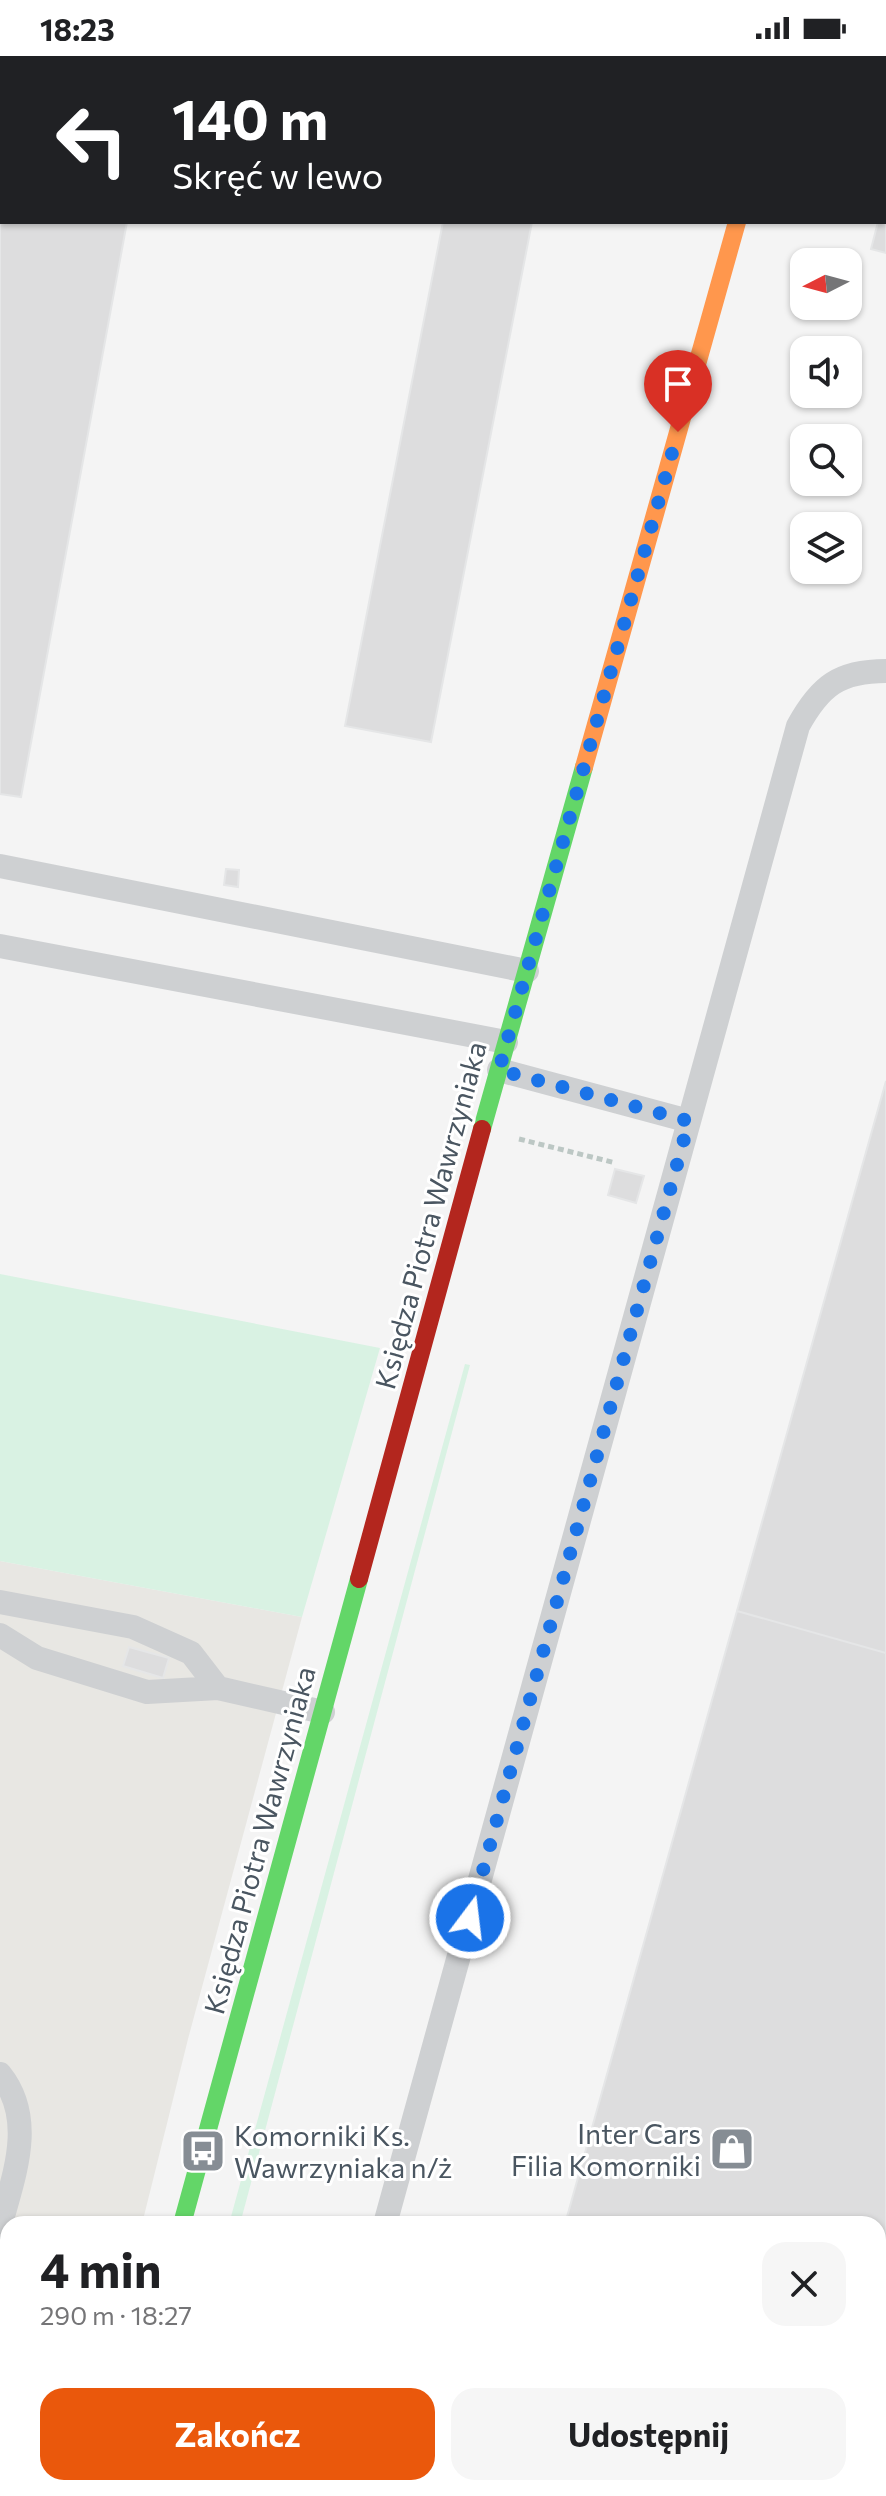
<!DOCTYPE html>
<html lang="pl">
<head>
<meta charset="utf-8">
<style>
  body { margin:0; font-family:Commissioner,sans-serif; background:#f6f6f6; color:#202124; height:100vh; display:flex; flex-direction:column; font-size:30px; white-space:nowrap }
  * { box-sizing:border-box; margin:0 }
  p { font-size:26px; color:#757577 }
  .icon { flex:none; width:44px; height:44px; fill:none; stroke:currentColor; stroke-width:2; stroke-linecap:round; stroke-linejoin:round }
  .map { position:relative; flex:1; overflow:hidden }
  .drawer { position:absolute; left:0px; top:2160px; width:886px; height:280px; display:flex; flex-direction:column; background:#fff; border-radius:24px 24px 0 0; box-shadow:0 2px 6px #0004 }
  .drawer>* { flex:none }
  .banner { position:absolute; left:0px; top:0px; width:886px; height:168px; box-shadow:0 2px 6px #0004; background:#202124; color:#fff; overflow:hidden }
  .needle { width:52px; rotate:264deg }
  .controls { position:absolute; left:790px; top:192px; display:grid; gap:16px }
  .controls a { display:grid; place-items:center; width:72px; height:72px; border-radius:16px; background:#fff; box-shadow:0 2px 6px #0004; font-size:40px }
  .pin { position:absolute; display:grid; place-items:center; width:68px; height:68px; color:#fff; margin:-82px -34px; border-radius:50% 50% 50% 0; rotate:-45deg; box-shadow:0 0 8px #0007 }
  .pin .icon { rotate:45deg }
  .me { position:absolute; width:88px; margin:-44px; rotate:15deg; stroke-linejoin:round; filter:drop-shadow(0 0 6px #0008) }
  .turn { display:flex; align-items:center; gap:28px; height:168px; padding:0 40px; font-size:36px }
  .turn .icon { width:104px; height:104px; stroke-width:2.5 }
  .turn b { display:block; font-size:56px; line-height:68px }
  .round { display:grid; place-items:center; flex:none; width:84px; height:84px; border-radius:24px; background:#f6f6f6 }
  .summary { display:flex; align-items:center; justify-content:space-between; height:136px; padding:0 40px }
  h1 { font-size:48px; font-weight:700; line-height:60px }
  .button { display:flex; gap:16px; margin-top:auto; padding:16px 40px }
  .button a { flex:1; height:92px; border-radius:24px; background:#ea580c; color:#fff; font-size:32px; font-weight:700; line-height:92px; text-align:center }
  .button a+a { background:#f6f6f6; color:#202124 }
  .status { display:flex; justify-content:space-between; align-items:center; height:56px; padding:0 40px; background:#fff; direction:ltr }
  .status svg { height:22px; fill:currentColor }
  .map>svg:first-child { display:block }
</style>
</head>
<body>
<div class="status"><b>18:23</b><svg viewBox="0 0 49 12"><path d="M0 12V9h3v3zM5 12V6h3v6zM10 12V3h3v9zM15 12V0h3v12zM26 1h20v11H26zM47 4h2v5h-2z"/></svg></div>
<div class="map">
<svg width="886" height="2440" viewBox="0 0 886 2440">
  <rect width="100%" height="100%" fill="#f4f4f4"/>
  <path fill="#e8e7e3" d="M 0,1505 L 302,1561 L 188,1983 L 142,2168 L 8,2168 L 8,2432 L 70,2432 L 68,2440 L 0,2440 Z"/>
  <path fill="#d9f2e3" d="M 0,1218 L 380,1292 L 302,1561 L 0,1505 Z
    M 465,1308 L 470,1309 L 240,2168 L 229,2168 Z
    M 209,2432 L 298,2432 L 296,2440 L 217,2440 Z"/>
  <path fill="#ddddde" stroke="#e5e6e7" stroke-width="2" d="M 0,0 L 157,0 L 2,2 L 2,166 L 127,166 L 21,741 L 0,738 Z
    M 886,136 L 886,197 L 871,193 L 878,166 L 884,166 Z
    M 443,166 L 532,166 L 431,686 L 345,670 Z
    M 226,813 L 239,814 L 238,831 L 224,829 Z
    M 886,1025 L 886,1597 L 737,1555 Z
    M 615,1113 L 644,1120 L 636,1147 L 608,1139 Z
    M 737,1555 L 886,1597 L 886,2440 L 783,2440 L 755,2432 L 878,2432 L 878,2168 L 565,2168 Z
    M 129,1591 L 169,1602 L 163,1622 L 123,1610 Z"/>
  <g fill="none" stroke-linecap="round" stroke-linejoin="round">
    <path stroke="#bcc7c4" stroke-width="5" stroke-dasharray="6 4" stroke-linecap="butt" d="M 519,1083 L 616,1107"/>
    <path stroke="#ced0d2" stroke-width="24" d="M 0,810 L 527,915
      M 0,890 L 506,986
      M 499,1014 L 689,1065
      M 0,1546 L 133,1571 L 191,1597 L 218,1632
      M 0,1579 L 37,1602 L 147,1636 L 218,1632 L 323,1656
      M 0,2018 C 37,2064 13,2121 0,2171
      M 385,2168 L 798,670 C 820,630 839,615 886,615
      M 0,2260 L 8,2262
      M 506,2432 L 534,2440"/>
    <path stroke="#63d668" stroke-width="18" d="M 482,1073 L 584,711
      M 182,2168 L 359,1523
      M 141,2432 L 141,2440"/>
    <path stroke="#ff974d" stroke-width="18" d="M 584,711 L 737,166"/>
    <path stroke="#b3261e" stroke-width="18" d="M 783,2 L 784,0
      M 359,1523 L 482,1073
      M 106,2440 L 107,2432"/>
  </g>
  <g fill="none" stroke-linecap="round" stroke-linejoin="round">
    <path stroke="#1a73e8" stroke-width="14" stroke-dasharray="0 25.2" d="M 470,1862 L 689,1065 L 499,1014 L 678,376"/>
  </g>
  <defs>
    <g id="shop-square" transform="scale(2.3)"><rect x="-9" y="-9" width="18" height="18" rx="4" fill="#868d94" stroke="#fff"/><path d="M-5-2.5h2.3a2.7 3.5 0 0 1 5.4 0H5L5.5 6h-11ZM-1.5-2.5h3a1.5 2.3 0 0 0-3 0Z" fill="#fff"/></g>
    <g id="bus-square" transform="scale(2.3)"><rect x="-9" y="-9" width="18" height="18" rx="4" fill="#868d94" stroke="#fff"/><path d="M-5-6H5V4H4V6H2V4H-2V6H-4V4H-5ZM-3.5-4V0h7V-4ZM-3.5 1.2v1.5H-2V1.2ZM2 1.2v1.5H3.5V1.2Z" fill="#fff"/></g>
  </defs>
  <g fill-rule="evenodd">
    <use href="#shop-square" x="732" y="2093"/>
    <use href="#bus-square" x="203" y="2095"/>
  </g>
  <g text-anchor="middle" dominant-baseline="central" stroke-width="6" stroke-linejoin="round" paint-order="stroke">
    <g font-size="28" fill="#4a5661" stroke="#fff">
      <text transform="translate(430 1159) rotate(-75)">Księdza Piotra Wawrzyniaka</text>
      <text transform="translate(259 1784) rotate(-75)">Księdza Piotra Wawrzyniaka</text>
    </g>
    <g font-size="28" fill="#4a5661" stroke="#fff" text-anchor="end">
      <text x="701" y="2077">Inter Cars<tspan x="701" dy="32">Filia Komorniki</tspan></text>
      <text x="234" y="2079" text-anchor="start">Komorniki Ks.<tspan x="234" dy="32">Wawrzyniaka n/ż</tspan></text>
    </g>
  </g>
</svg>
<div class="controls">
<a><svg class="needle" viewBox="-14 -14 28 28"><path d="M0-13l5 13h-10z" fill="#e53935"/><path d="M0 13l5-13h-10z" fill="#757577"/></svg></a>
<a><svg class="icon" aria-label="sound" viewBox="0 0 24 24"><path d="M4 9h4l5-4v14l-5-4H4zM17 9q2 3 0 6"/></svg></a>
<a><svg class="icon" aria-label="search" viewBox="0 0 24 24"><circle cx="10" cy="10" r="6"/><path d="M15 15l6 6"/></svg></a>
<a><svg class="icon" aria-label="layers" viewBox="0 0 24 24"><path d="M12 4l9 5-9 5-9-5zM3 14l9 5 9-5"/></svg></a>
</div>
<div class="pin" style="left:678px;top:376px;background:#d93025"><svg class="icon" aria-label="arrive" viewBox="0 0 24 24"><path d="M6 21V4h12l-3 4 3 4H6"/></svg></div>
<svg class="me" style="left:470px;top:1862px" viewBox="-20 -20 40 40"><circle r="17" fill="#1a73e8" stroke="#fff" stroke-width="3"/><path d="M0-11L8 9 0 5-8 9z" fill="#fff"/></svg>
<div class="banner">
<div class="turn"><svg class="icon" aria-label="left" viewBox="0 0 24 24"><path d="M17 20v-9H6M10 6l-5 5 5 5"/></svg><div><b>140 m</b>Skręć w lewo</div></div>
</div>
<section class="drawer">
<div class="summary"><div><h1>4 min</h1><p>290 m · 18:27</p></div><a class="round"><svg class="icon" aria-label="close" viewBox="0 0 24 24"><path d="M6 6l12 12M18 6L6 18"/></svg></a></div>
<div class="button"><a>Zakończ</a><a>Udostępnij</a></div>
</section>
</div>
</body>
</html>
